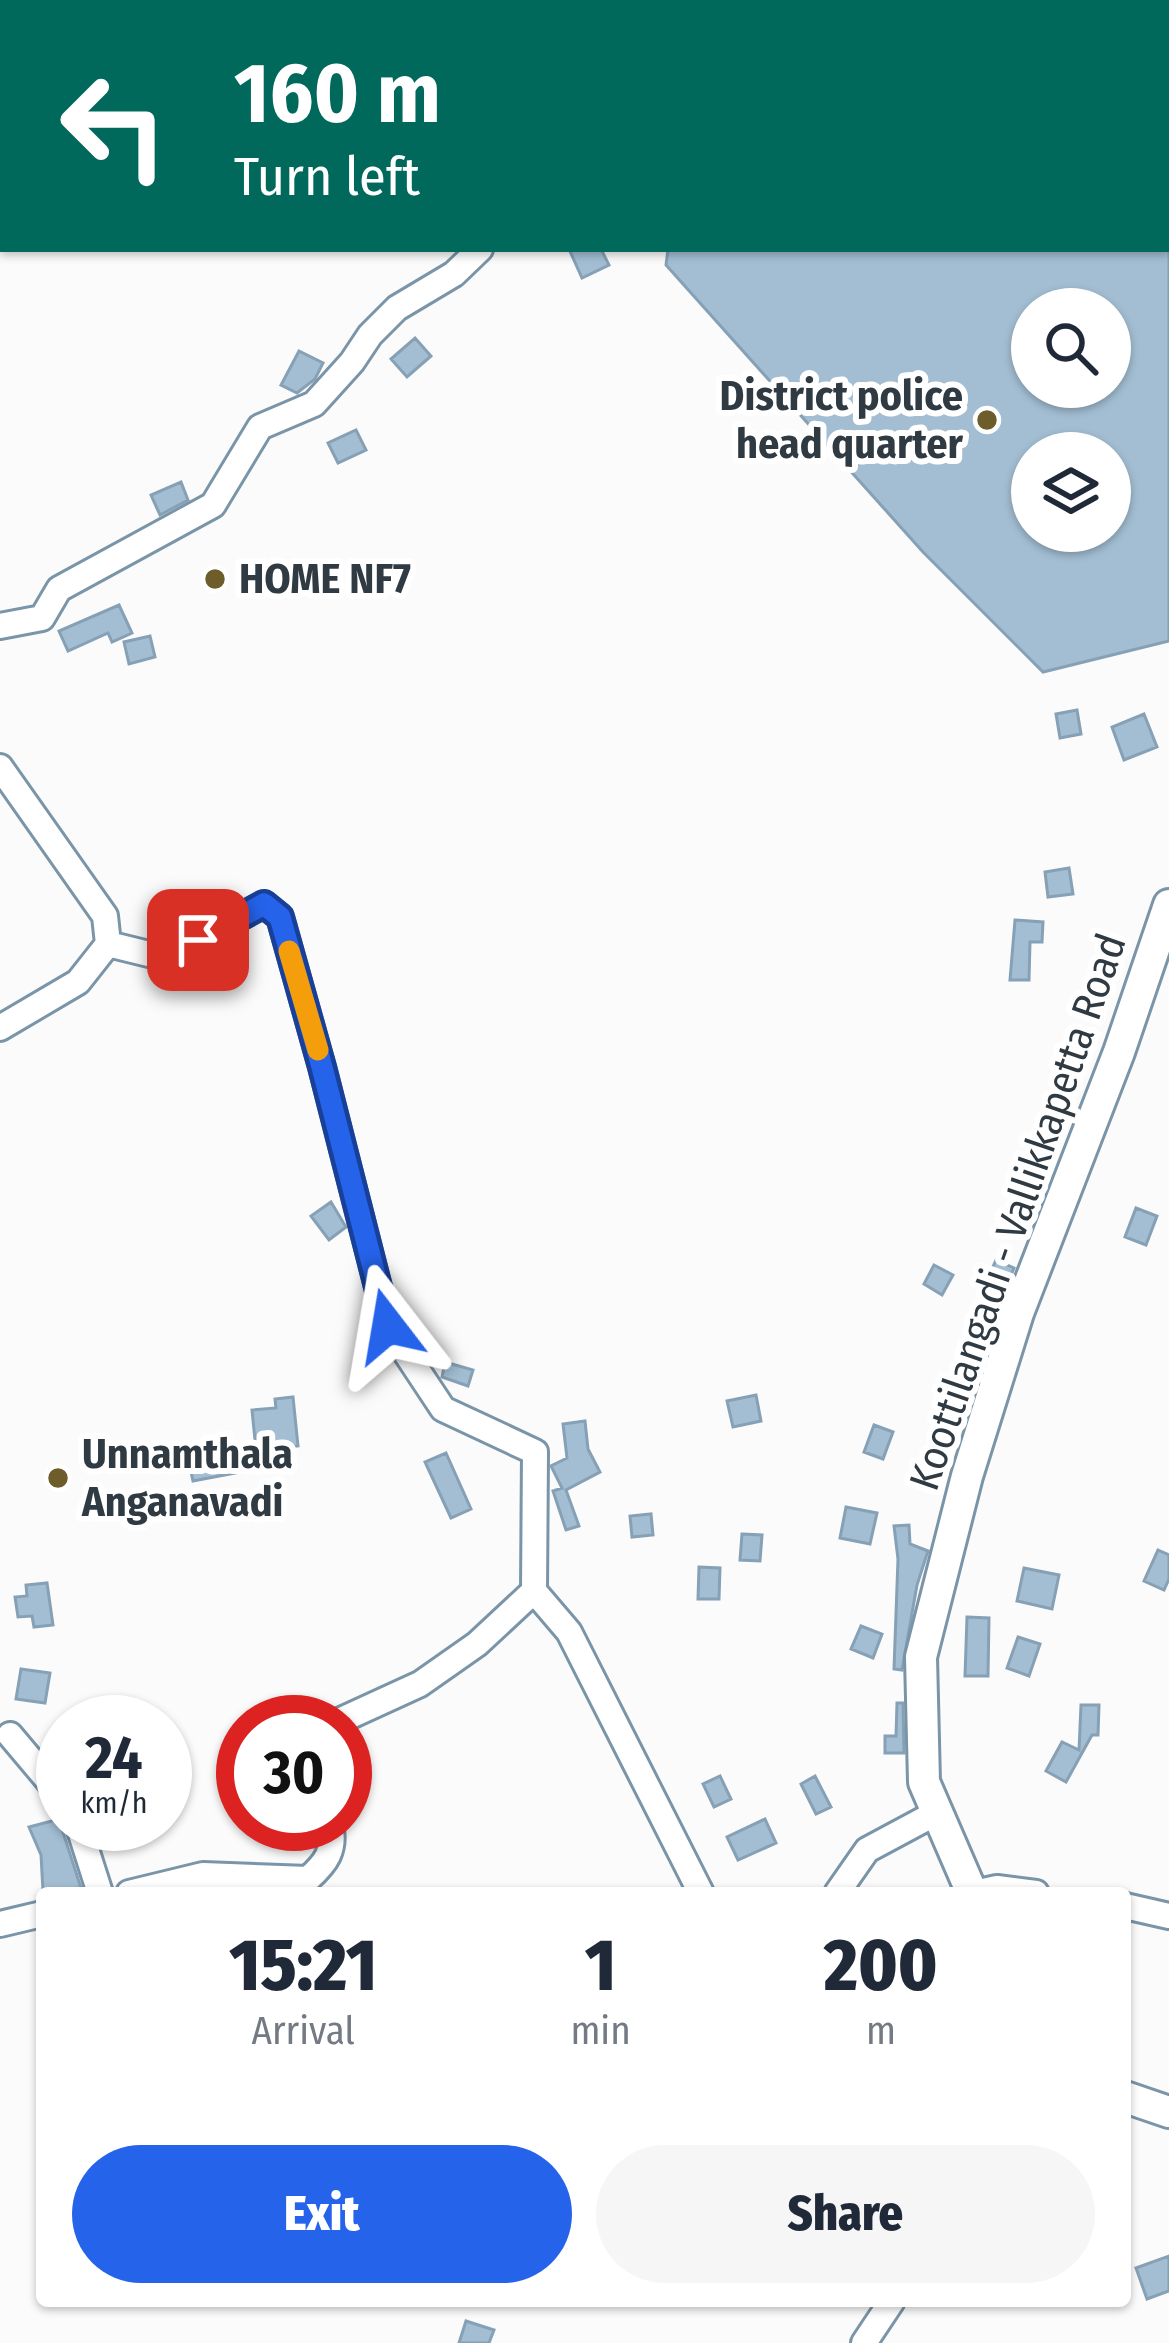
<!DOCTYPE html>
<html lang="en">
<head>
<meta charset="utf-8">
<style>
  body { margin:0; font-family:"Fira Sans Condensed",sans-serif; background:#f6f6f7; color:#1f2937; height:100vh; display:flex; flex-direction:column; font-size:45px; white-space:nowrap }
  * { box-sizing:border-box; margin:0 }
  p { font-size:39px; color:#747a83 }
  .icon { flex:none; width:66px; height:66px; fill:none; stroke:currentColor; stroke-width:2; stroke-linecap:round; stroke-linejoin:round }
  .map { position:relative; flex:1; overflow:hidden }
  .details { position:absolute; left:36px; top:1887px; width:1095px; height:420px; display:flex; flex-direction:column; background:#fff; border-radius:12px; box-shadow:0 3px 9px #0004 }
  .details>* { flex:none }
  .guide { position:absolute; left:0px; top:0px; width:1170px; height:252px; box-shadow:0 3px 9px #0004; background:#00695c; color:#fff; overflow:hidden }
  .fabs { position:absolute; left:1011px; top:288px; display:grid; gap:24px }
  .fabs a { display:grid; place-items:center; width:120px; height:120px; border-radius:50%; background:#fff; box-shadow:0 3px 9px #0004; font-size:60px }
  .speed { position:absolute; left:36px; top:1695px; display:flex; gap:24px; font-size:60px; font-weight:700; text-align:center }
  .speed>* { display:grid; place-content:center; width:156px; height:156px; border-radius:50%; background:#fff; box-shadow:0 3px 9px #0004; line-height:1 }
  .speed small { font-size:30px; font-weight:400 }
  .speed .limit { border:18px solid #d22; background:#fff; color:#111 }
  .pin { position:absolute; display:grid; place-items:center; width:102px; height:102px; color:#fff; margin:-51px; border-radius:24px; box-shadow:0 6px 18px #0006 }
  .me { position:absolute; width:132px; margin:-66px; rotate:346deg; stroke-linejoin:round; filter:drop-shadow(0 0 9px #0008) }
  .turn { display:flex; align-items:center; gap:42px; height:252px; padding:0 36px; font-size:54px }
  .turn .icon { width:156px; height:156px; stroke-width:2.5 }
  .turn b { display:block; font-size:84px; line-height:102px }
  .eta { display:flex; justify-content:space-evenly; align-items:center; height:204px; text-align:center }
  .eta b { font-size:72px; font-weight:800; line-height:84px }
  .cta { display:flex; gap:24px; margin-top:auto; padding:24px 36px }
  .cta a { flex:1; height:138px; border-radius:72px; background:#2563eb; color:#fff; font-size:48px; font-weight:800; line-height:138px; text-align:center }
  .cta a+a { background:#f6f6f7; color:#1f2937 }
  .map>svg:first-child { display:block }
</style>
</head>
<body>
<div class="map">
<svg width="1169" height="2343" viewBox="0 0 1169 2343">
  <rect width="100%" height="100%" fill="#fbfbfb"/>
  <path fill="#a3bed3" stroke="#86a0b5" stroke-width="3" fill-rule="evenodd" d="M 569,249 L 601,249 L 609,265 L 582,278 Z
    M 668,249 L 1169,249 L 1169,641 L 1043,672 L 923,552 L 666,265 ZM 1032,309 L 1110,309 L 1110,387 L 1032,387 ZM 1032,453 L 1110,453 L 1110,531 L 1032,531 Z
    M 415,338 L 431,356 L 407,377 L 391,359 Z
    M 299,351 L 323,363 L 315,379 L 297,393 L 281,385 Z
    M 356,430 L 366,450 L 338,463 L 328,443 Z
    M 181,482 L 188,500 L 160,515 L 151,495 Z
    M 119,605 L 132,633 L 112,642 L 108,633 L 68,651 L 59,631 Z
    M 150,636 L 155,657 L 129,664 L 124,642 Z
    M 1077,710 L 1081,734 L 1060,738 L 1056,714 Z
    M 1144,714 L 1157,747 L 1124,760 L 1112,727 Z
    M 1069,868 L 1073,894 L 1048,897 L 1045,872 Z
    M 1015,920 L 1043,922 L 1042,942 L 1030,942 L 1029,980 L 1010,980 Z
    M 331,1202 L 346,1227 L 329,1240 L 311,1216 Z
    M 1136,1208 L 1157,1216 L 1146,1245 L 1125,1237 Z
    M 996,1260 L 1014,1268 L 1002,1297 L 983,1289 Z
    M 934,1265 L 953,1275 L 942,1295 L 924,1284 Z
    M 445,1362 L 473,1370 L 468,1386 L 442,1377 Z
    M 756,1395 L 761,1421 L 733,1427 L 727,1401 Z
    M 293,1397 L 298,1446 L 256,1450 L 252,1410 L 276,1408 L 275,1399 Z
    M 585,1421 L 588,1449 L 600,1472 L 566,1490 L 579,1526 L 566,1530 L 553,1491 L 562,1488 L 551,1466 L 567,1458 L 563,1424 Z
    M 874,1425 L 893,1432 L 883,1459 L 864,1452 Z
    M 229,1445 L 235,1473 L 193,1481 L 187,1454 Z
    M 446,1453 L 471,1509 L 451,1518 L 425,1462 Z
    M 846,1507 L 877,1513 L 870,1544 L 840,1538 Z
    M 651,1514 L 653,1535 L 632,1537 L 630,1516 Z
    M 909,1525 L 910,1544 L 928,1551 L 917,1585 L 902,1670 L 894,1669 L 898,1559 L 894,1526 Z
    M 742,1534 L 762,1535 L 760,1561 L 740,1560 Z
    M 1158,1550 L 1169,1555 L 1169,1579 L 1164,1590 L 1144,1581 Z
    M 699,1567 L 720,1568 L 719,1599 L 698,1599 Z
    M 1024,1568 L 1059,1575 L 1052,1609 L 1017,1601 Z
    M 47,1583 L 53,1625 L 34,1627 L 32,1616 L 18,1617 L 15,1597 L 27,1596 L 26,1585 Z
    M 967,1617 L 989,1618 L 988,1676 L 965,1676 Z
    M 861,1626 L 882,1634 L 873,1658 L 851,1649 Z
    M 1018,1637 L 1040,1644 L 1029,1676 L 1007,1668 Z
    M 21,1669 L 50,1673 L 45,1703 L 16,1699 Z
    M 897,1703 L 903,1703 L 904,1753 L 885,1753 L 885,1736 L 896,1736 Z
    M 1081,1705 L 1099,1705 L 1098,1735 L 1092,1735 L 1066,1782 L 1046,1771 L 1062,1742 L 1079,1750 Z
    M 720,1776 L 731,1799 L 714,1807 L 703,1784 Z
    M 815,1776 L 831,1807 L 816,1814 L 801,1784 Z
    M 63,1818 L 62,1829 L 81,1888 L 43,1891 L 41,1855 L 29,1827 Z
    M 765,1819 L 776,1843 L 738,1860 L 727,1837 Z
    M 1169,2256 L 1169,2291 L 1147,2299 L 1136,2268 Z
    M 466,2321 L 494,2330 L 489,2343 L 459,2343 Z"/>
  <g fill="none" stroke-linecap="round" stroke-linejoin="round">
    <g stroke="#7a94a8" stroke-width="30">
      <path id="minor" d="M 0,626 L 42,618 L 59,589 L 213,505 L 260,427 L 314,404 L 352,362 L 370,335 L 397,308 L 454,274 L 480,249
        M 0,767 L 105,916 L 108,944 L 78,982 L 0,1028
        M 108,944 L 165,958 L 264,904 L 280,917 L 322,1067 L 388,1326 L 443,1409 L 535,1452 L 534,1591 L 569,1632 L 701,1893
        M 337,1722 L 420,1684 L 477,1644 L 534,1591
        M 10,1735 L 63,1798
        M 78,1824 L 100,1893
        M 129,1893 L 203,1875 L 308,1879 C 326,1863 336,1850 330,1824
        M 837,1893 L 867,1850 L 936,1813
        M 974,1893 L 997,1888 L 1036,1893
        M 1125,1906 L 1169,1916
        M 0,1924 L 42,1914
        M 864,2343 L 892,2301"/>
    </g>
    <g stroke="#7a94a8" stroke-width="36">
      <path id="major" d="M 244,0 L 267,3
        M 377,0 L 380,3
        M 310,3 L 321,0
        M 838,3 L 838,0
        M 972,1893 L 924,1782 L 921,1657 L 967,1476 L 1018,1313 L 1119,1052 L 1169,905
        M 1125,2097 L 1169,2112"/>
    </g>
    <use href="#minor" stroke="#fff" stroke-width="24"/>
    <use href="#major" stroke="#fff" stroke-width="30"/>
  </g>
  <g fill="none" stroke-linecap="round" stroke-linejoin="round">
    <g stroke="#184099" stroke-width="30">
      <path id="route" d="M 198,940 L 264,904 L 280,917 L 322,1067 L 388,1326"/>
    </g>
    <use href="#route" stroke="#2563eb" stroke-width="21"/>
    <path stroke="#f59e0b" stroke-width="21" d="M 289,951 L 318,1050"/>
  </g>
  <g fill="#6d5d2b" stroke="#fff" stroke-width="4.5">
    <circle cx="987" cy="420" r="12"/>
    <circle cx="215" cy="579" r="12"/>
    <circle cx="58" cy="1478" r="12"/>
  </g>
  <g text-anchor="middle" dominant-baseline="central" stroke-width="12" stroke-linejoin="round" paint-order="stroke">
    <g font-size="42" font-weight="bold" fill="#2f3a42" stroke="#fff" text-anchor="start">
      <text x="963" y="396" text-anchor="end">District police<tspan x="963" dy="48">head quarter</tspan></text>
      <text x="239" y="579">HOME NF7</text>
      <text x="82" y="1454">Unnamthala<tspan x="82" dy="48">Anganavadi</tspan></text>
    </g>
    <g font-size="42" fill="#2f3a42" stroke="#fff">
      <text transform="translate(1018 1212) rotate(-71)">Koottilangadi - Vallikkapetta Road</text>
    </g>
  </g>
</svg>
<div class="fabs">
<a><svg class="icon" aria-label="search" viewBox="0 0 24 24"><circle cx="10" cy="10" r="6"/><path d="M15 15l6 6"/></svg></a>
<a><svg class="icon" aria-label="layers" viewBox="0 0 24 24"><path d="M12 4l9 5-9 5-9-5zM3 14l9 5 9-5"/></svg></a>
</div>
<div class="speed"><div>24<small>km/h</small></div><div class="limit">30</div></div>
<div class="pin" style="left:198px;top:940px;background:#d93025"><svg class="icon" aria-label="arrive" viewBox="0 0 24 24"><path d="M6 21V4h12l-3 4 3 4H6"/></svg></div>
<svg class="me" style="left:388px;top:1326px" viewBox="-20 -20 40 40"><path d="M0-17L14 15 0 8-14 15z" fill="#2563eb" stroke="#fff" stroke-width="4"/></svg>
<div class="guide">
<div class="turn"><svg class="icon" aria-label="left" viewBox="0 0 24 24"><path d="M17 20v-9H6M10 6l-5 5 5 5"/></svg><div><b>160 m</b>Turn left</div></div>
</div>
<section class="details">
<div class="eta">
<div><b>15:21</b><p>Arrival</p></div>
<div><b>1</b><p>min</p></div>
<div><b>200</b><p>m</p></div>
</div>
<div class="cta"><a>Exit</a><a>Share</a></div>
</section>
</div>
</body>
</html>
